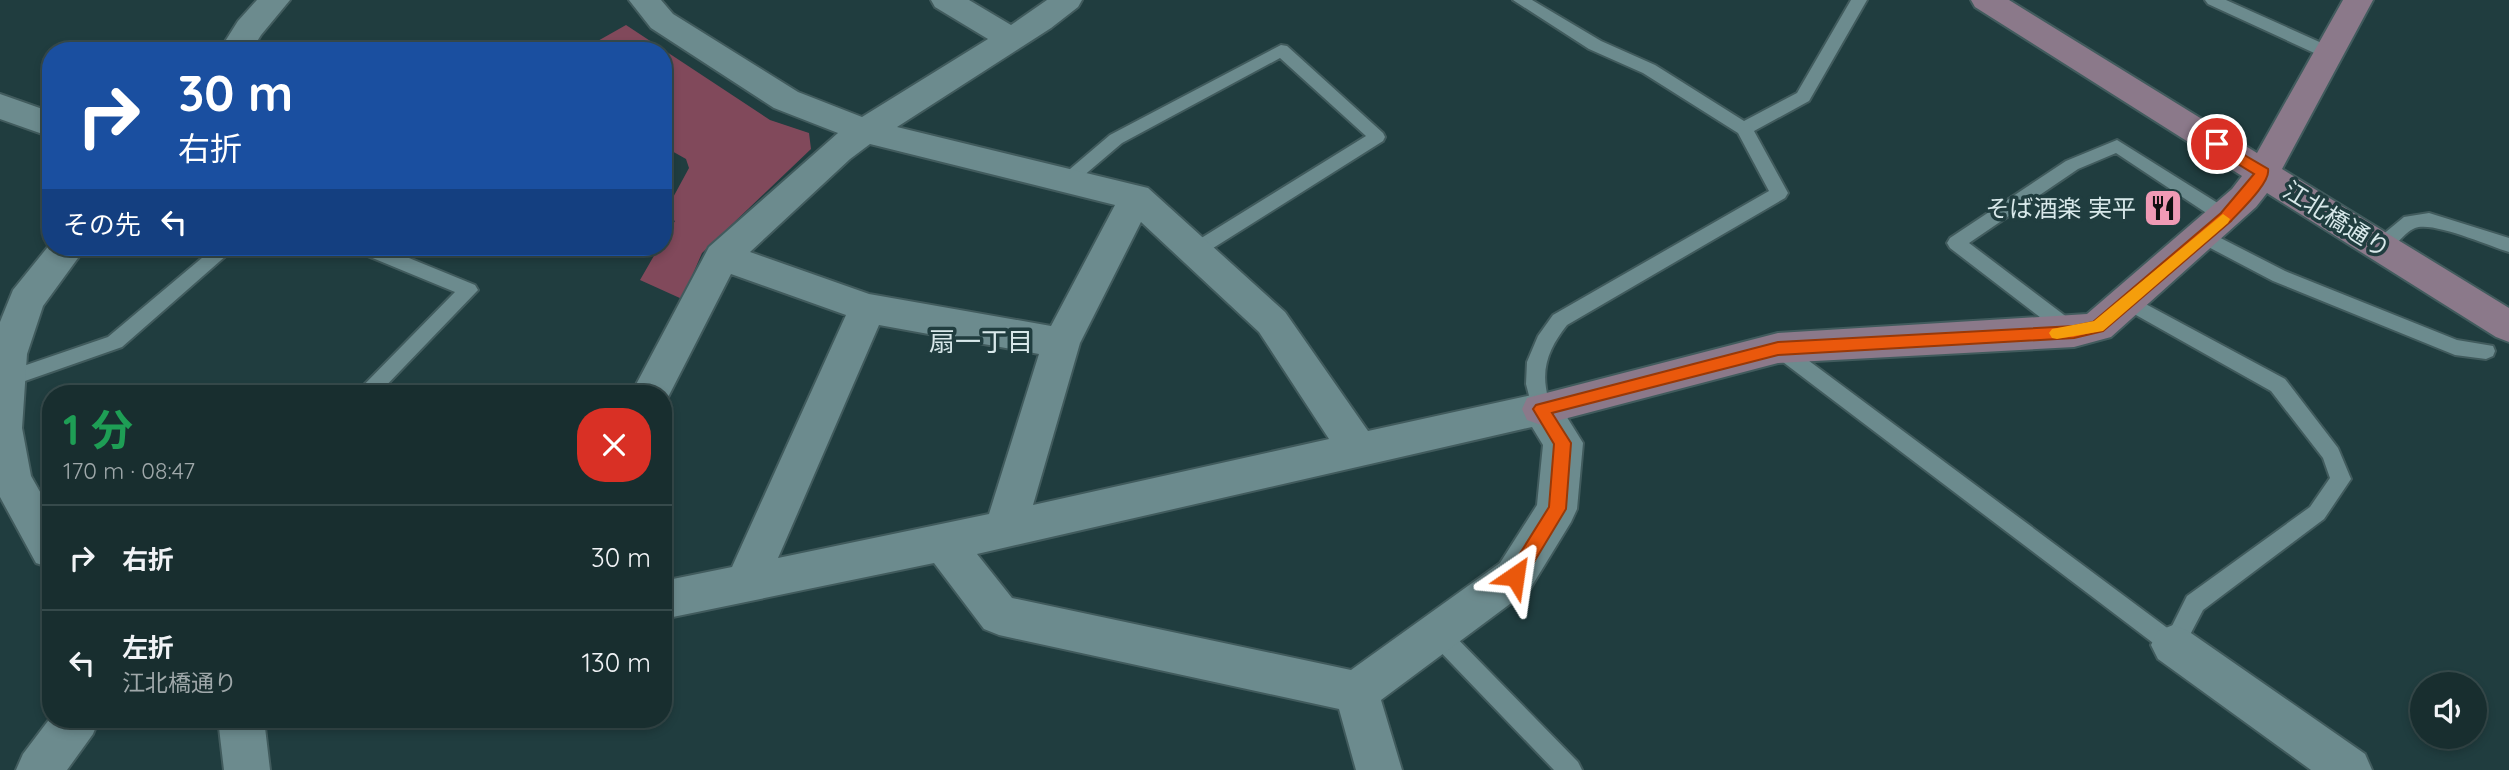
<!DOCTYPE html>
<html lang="ja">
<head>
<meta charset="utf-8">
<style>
  body { margin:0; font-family:Quicksand,"Noto Sans JP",sans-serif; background:#213637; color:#f1f3f6; height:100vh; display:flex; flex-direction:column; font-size:26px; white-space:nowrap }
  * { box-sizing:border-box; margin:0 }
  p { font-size:23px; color:#9fa8aa }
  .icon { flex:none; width:38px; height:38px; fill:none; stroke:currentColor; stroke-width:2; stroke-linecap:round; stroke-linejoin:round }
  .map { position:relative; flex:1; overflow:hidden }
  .panel { position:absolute; left:42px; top:385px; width:630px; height:343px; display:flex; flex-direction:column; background:#182e2f; border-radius:28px; box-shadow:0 4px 10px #0003,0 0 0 2px #364a4b }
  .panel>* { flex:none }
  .hud { position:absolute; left:42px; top:42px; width:630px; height:214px; border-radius:28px; box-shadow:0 4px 10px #0003,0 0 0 2px #364a4b; background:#1a4fa0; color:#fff; overflow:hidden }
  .buttons { position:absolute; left:2410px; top:672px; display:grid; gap:14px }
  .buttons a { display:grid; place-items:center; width:77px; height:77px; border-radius:50%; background:#182e2f; box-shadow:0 4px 10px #0003,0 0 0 2px #364a4b; font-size:35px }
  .pin { position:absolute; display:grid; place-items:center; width:60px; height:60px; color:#fff; margin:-30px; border:4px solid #fff; border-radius:50%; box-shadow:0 2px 7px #0007 }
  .me { position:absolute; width:77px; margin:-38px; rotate:32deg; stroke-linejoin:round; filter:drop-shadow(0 0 5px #0008) }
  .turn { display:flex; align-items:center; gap:24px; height:147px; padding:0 21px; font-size:32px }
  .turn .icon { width:91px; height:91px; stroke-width:2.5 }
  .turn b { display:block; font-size:49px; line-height:60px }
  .then { display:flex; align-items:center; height:66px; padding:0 21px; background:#0003; gap:14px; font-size:26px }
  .round { display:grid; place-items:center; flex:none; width:74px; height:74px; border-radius:28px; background:#213637 }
  .summary { display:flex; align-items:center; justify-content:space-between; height:119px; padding:0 21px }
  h1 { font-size:42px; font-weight:700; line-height:52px; color:#1e9e55 }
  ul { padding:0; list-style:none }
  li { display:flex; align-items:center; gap:21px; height:105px; padding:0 21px; border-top:2px solid #364a4b }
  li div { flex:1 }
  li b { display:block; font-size:26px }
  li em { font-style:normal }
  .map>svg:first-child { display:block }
</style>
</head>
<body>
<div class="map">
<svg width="2509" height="770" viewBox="0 0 2509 770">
  <rect width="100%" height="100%" fill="#203d3f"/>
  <path fill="#81495b" d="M 626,25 L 770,120 L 809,133 L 811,149 L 702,253 L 682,299 L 640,280 L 659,247 L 663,247 L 663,240 L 675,221 L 664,214 L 689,168 L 686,159 L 663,146 L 663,51 L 580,51 Z"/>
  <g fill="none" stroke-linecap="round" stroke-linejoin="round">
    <g stroke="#415b5d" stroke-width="4">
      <path id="lane" d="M 1513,0 L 1532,0 L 1601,41 L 1655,65 L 1744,121 L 1797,93 L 1851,0 L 1867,0 L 1809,101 L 1754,131 L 1788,193 L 1785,198 L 1567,325 C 1552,344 1542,363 1546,388 C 1547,397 1552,406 1548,415 L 1541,417 L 1534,415 L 1526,384 L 1527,362 L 1538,336 L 1553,315 L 1769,191 L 1738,133 L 1643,73 L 1589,49 Z
        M 2205,0 L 2226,0 L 2335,49 L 2337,53 L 2329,58 L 2323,57 L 2208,4 Z
        M 1281,45 L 1287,46 L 1383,133 L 1385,137 L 1383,141 L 1202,255 L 1190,255 L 1187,250 L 1190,245 L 1366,136 L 1280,58 L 1122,143 L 1075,183 L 1063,183 L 1060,179 L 1063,175 L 1110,135 Z
        M 2117,140 L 2232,212 L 2235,217 L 2232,222 L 2220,222 L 2116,153 L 2078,169 L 1969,243 L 2080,327 L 2082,332 L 2080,337 L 2073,339 L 2066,337 L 1950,248 L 1947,243 L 1950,238 L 2066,161 Z
        M 2429,213 L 2509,238 L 2509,252 C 2489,246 2433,221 2415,228 C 2400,234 2393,256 2375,251 L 2372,246 L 2375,241 L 2404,217 Z
        M 2203,229 L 2285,271 L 2457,340 L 2493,346 L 2495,351 L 2493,356 L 2486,359 L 2455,355 L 2273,281 L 2197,241 L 2194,236 L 2197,231 Z
        M 215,247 L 236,247 L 122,347 L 5,388 L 0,386 L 0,374 L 108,337 Z
        M 355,247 L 382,247 L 475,285 L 478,290 L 378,394 L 355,394 L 455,292 L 358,252 Z
        M 2127,294 L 2285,379 L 2338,448 L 2351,479 L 2324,519 L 2203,610 L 2181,652 L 2173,655 L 2165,652 L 1771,353 L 1769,348 L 1771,343 L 1778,340 L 1785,343 L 2170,630 L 2187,596 L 2310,507 L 2330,478 L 2323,458 L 2271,391 L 2120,306 L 2118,301 L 2120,296 Z
        M 1437,623 L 1445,626 L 1578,762 L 1582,770 L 1554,770 L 1429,640 L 1426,633 L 1429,626 Z"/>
    </g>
    <g stroke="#415b5d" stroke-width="4">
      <path id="street" d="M 257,0 L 290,0 L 261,35 L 251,51 L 219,51 L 238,21 Z
        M 629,0 L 661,0 L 673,14 L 798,92 L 862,117 L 988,39 L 935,7 L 931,0 L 969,0 L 1011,25 L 1047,0 L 1082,0 L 1078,7 L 1051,28 L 897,127 L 1148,188 L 1285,312 L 1368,431 L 1541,393 L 1555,398 L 1583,443 L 1577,509 L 1571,522 L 1530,589 L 1381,700 L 1402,770 L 1356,770 L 1339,709 L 999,635 L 984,629 L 934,563 L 663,619 L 663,581 L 732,567 L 846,315 L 731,274 L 664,405 L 663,394 L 631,394 L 709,247 L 838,133 L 774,108 L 651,28 ZM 870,144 L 1115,205 L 1051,326 L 869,294 L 750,252 L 850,159 ZM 1141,222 L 1259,332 L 1329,439 L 1033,505 L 1080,343 ZM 879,325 L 1039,354 L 989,514 L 778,558 ZM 1532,427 L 1543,445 L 1537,505 L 1500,563 L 1351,670 L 1012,598 L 977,554 Z
        M 0,94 L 51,112 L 51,137 L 0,119 Z
        M 51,243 L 51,247 L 86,247 L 43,306 L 27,354 L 22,428 L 31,476 L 51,511 L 51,568 L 36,563 L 0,497 L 0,322 L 13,290 Z
        M 2173,625 L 2188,631 L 2365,754 L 2372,770 L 2311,770 L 2158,659 L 2151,645 L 2158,631 Z
        M 51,717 L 99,719 L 93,734 L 67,770 L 16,770 L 23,754 Z
        M 218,719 L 264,719 L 270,770 L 224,770 Z"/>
    </g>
    <g stroke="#415b5d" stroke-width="4">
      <path id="secondary" d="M 1971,0 L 2009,0 L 2257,153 L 2343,0 L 2373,0 L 2282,169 L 2509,308 L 2509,342 L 2496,337 L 2267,193 L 2256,207 L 2111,337 L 2074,347 L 1778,363 L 1541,425 L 1527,420 L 1522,409 L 1527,398 L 1778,333 L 2087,314 L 2232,189 L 2242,176 L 1975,7 Z"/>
    </g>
    <use href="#lane" fill="#6c8b8e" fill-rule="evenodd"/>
    <use href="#street" fill="#6c8b8e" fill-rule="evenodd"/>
    <use href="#secondary" fill="#8b798a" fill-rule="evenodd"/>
  </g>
  <path fill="#ea580c" stroke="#983908" stroke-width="2" d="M 2217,139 L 2268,169 C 2271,182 2241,210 2231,221 L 2103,331 L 2074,338 L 1778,355 L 1552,413 L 1571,443 L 1566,509 L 1522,582 L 1515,584 L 1509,582 L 1507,576 L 1509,571 L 1549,507 L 1554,444 L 1533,409 L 1536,405 L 1778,342 L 2074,326 L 2093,322 L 2221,213 L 2254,174 L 2212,148 L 2210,144 Z"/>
  <path fill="#f59e0b" d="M 2223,214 L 2230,219 L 2228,223 L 2103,331 L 2057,339 L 2052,338 L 2049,333 L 2052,329 L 2094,321 Z"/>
  <defs>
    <g id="restaurant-square" transform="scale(2.0125)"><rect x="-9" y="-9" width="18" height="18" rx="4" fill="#f09ab5" stroke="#203d3f"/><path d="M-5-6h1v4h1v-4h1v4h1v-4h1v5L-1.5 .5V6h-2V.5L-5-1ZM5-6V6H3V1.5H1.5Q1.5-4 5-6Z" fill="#111"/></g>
  </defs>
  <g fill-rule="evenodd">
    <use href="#restaurant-square" x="2163" y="208"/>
  </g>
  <g text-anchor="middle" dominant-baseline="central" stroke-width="7" stroke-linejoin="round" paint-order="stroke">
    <g font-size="24" fill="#d8e8ea" stroke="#203d3f" text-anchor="end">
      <text x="2136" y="208">そば酒楽 実平</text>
    </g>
    <g font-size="24" fill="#d8e8ea" stroke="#203d3f">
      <text transform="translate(2337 219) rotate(32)">江北橋通り</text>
    </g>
    <g font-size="26" fill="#d8e8ea" stroke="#203d3f">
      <text x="981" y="341">扇一丁目</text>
    </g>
  </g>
</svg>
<div class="buttons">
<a><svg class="icon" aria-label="sound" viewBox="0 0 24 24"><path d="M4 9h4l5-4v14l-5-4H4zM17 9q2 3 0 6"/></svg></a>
</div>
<div class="pin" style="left:2217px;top:144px;background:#d93025"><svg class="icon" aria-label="arrive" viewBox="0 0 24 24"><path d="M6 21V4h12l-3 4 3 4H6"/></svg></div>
<svg class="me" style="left:1515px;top:576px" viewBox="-20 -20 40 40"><path d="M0-17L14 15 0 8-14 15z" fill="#ea580c" stroke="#fff" stroke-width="4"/></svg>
<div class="hud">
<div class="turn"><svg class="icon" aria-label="right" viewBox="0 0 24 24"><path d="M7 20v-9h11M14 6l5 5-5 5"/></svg><div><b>30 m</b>右折</div></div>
<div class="then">その先<svg class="icon" aria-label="left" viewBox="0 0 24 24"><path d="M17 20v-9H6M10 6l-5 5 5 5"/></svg></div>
</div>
<section class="panel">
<div class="summary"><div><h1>1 分</h1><p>170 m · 08:47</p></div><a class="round" style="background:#d93025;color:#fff"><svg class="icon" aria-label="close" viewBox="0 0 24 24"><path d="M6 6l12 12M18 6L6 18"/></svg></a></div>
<ul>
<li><svg class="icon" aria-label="right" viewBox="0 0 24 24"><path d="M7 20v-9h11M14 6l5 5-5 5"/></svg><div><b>右折</b></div><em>30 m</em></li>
<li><svg class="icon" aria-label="left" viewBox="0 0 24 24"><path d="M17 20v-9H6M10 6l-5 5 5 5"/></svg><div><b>左折</b><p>江北橋通り</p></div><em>130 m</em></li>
</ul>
</section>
</div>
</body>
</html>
